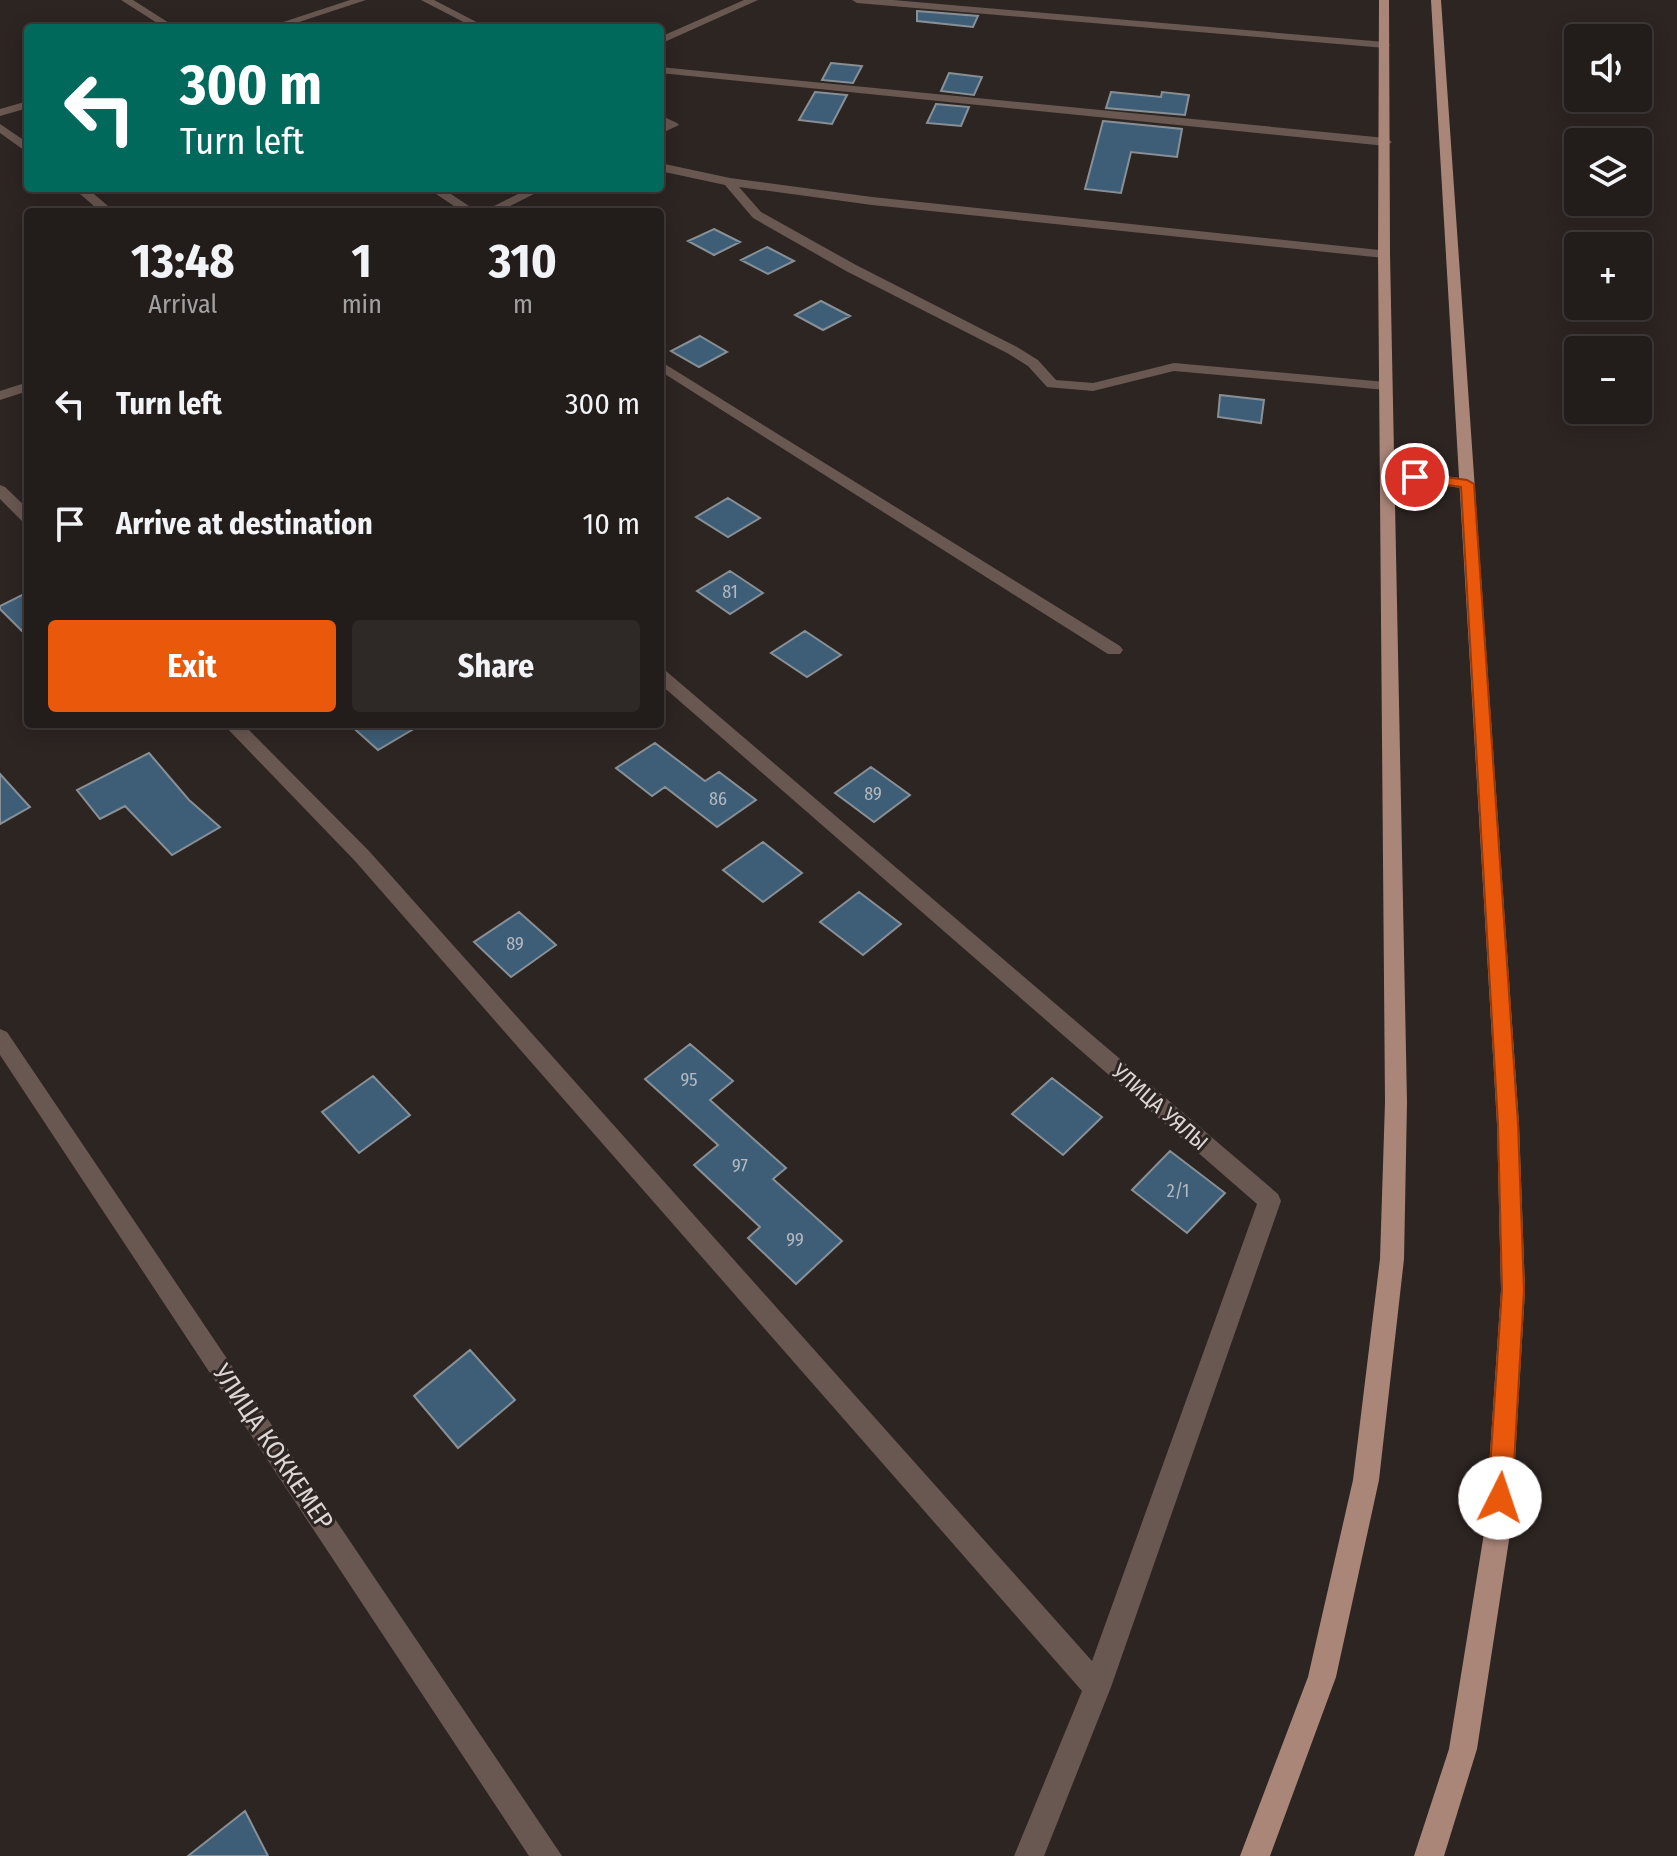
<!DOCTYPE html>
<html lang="en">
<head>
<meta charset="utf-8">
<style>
  body { margin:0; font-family:"Fira Sans Condensed",sans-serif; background:#2e2927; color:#f1f3f6; height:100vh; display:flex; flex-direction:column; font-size:30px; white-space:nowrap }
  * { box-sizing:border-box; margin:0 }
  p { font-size:26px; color:#a2a1a2 }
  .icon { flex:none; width:44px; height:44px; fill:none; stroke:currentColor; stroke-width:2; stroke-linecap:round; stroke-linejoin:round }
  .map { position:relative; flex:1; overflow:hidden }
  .details { position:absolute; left:24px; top:208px; width:640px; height:520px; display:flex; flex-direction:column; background:#221c1a; border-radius:8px; box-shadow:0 4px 20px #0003,0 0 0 2px #3f3a39 }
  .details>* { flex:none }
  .banner { position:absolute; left:24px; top:24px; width:640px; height:168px; border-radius:8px; box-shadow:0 4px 20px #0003,0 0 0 2px #3f3a39; background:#00695c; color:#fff; overflow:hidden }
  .fabs { position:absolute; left:1564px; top:24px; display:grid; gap:16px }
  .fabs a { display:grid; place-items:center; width:88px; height:88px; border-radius:8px; background:#221c1a; box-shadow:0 4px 20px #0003,0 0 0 2px #3f3a39; font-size:40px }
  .pin { position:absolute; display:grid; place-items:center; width:68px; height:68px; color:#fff; margin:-34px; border:4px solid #fff; border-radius:50%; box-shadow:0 2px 8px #0007 }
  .me { position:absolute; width:88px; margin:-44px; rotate:4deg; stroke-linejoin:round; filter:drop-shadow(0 0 6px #0008) }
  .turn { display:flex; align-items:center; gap:28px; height:168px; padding:0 24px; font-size:36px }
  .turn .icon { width:104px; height:104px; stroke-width:2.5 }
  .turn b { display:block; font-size:56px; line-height:68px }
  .eta { display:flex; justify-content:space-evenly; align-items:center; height:136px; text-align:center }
  .eta b { font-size:48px; font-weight:700; line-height:56px }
  .primary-button { display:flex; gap:16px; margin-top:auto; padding:16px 24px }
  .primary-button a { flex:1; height:92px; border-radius:8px; background:#ea580c; color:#fff; font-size:32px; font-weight:700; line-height:92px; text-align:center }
  .primary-button a+a { background:#2e2927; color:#f1f3f6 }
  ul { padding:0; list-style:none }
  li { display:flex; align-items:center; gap:24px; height:120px; padding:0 24px }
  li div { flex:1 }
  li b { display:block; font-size:30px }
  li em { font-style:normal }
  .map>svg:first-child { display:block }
</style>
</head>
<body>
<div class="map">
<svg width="1677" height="1856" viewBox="0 0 1677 1856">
  <rect width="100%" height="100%" fill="#2d2522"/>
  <path fill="#3e5e78" stroke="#889096" stroke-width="2" d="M 917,11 L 978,16 L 973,27 L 917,21 Z
    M 831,63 L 862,66 L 853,83 L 822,80 Z
    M 949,73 L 982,77 L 974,95 L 941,91 Z
    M 815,92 L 847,95 L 832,124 L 799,120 Z
    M 1111,92 L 1161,97 L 1162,92 L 1189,95 L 1185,115 L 1106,108 Z
    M 936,104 L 969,107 L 961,126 L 927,123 Z
    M 1103,121 L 1182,129 L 1177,157 L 1131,152 L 1121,193 L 1085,189 Z
    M 714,229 L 740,242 L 714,255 L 688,241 Z
    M 767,247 L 794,261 L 768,274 L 741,260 Z
    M 821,301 L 850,316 L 823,330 L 795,315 Z
    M 700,336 L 727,352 L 699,367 L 671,351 Z
    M 1220,395 L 1264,400 L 1261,423 L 1218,417 Z
    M 728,498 L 760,518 L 728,537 L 696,517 Z
    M 730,571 L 763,593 L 730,614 L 697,591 Z
    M 28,592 L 28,637 L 0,609 L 0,606 Z
    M 805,631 L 841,655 L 807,677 L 771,653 Z
    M 349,724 L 422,724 L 378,750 Z
    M 655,743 L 705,781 L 719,772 L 756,800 L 717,827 L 665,787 L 652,796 L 616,768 Z
    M 149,753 L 189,800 L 220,827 L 172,855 L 125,806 L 100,819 L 77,790 Z
    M 871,767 L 910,795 L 874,822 L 835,793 Z
    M 0,774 L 30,807 L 0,824 Z
    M 763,842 L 802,873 L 763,902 L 723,870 Z
    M 859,892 L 901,924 L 863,955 L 820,922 Z
    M 519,912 L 556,945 L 511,977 L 474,942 Z
    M 690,1044 L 733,1081 L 710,1100 L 786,1168 L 773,1179 L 842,1241 L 796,1284 L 748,1238 L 760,1227 L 694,1165 L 718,1145 L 645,1079 Z
    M 373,1076 L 410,1115 L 359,1153 L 322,1112 Z
    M 1052,1078 L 1102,1117 L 1063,1155 L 1012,1114 Z
    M 1170,1151 L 1225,1193 L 1187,1233 L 1132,1190 Z
    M 470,1350 L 515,1400 L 458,1448 L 414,1396 Z
    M 245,1811 L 268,1856 L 188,1856 Z"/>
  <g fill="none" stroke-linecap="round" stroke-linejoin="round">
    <path fill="#695751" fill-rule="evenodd" d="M 121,0 L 133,0 L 177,28 L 165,28 Z
      M 350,0 L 366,0 L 281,28 L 265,28 Z
      M 421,0 L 434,0 L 488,28 L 475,28 Z
      M 744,0 L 758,0 L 660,44 L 660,37 Z
      M 852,0 L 893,0 L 1385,42 L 1390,45 L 1385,48 L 857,3 Z
      M 660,67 L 1386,138 L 1392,142 L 1386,146 L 660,73 Z
      M 28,101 L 28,108 L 0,116 L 0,109 Z
      M 660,115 L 677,123 L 679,125 L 660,134 L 660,127 L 664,125 L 660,123 Z
      M 0,124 L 28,143 L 28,153 L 0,133 Z
      M 660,163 L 730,178 L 872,197 L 1389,251 L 1389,257 L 1384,258 L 872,205 L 739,187 L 761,212 L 856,265 L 1017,347 L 1038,360 L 1056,380 L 1093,383 L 1174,363 L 1386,382 L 1393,386 L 1386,390 L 1174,371 L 1093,391 L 1047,387 L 1028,366 L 1007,353 L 846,271 L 753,218 L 725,185 L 660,171 Z
      M 73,188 L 87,188 L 115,212 L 101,212 Z
      M 427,188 L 442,188 L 478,212 L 463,212 Z
      M 530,188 L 546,188 L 498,212 L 482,212 Z
      M 660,361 L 1120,646 L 1123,650 L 1120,654 L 1108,654 L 660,371 Z
      M 28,382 L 28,391 L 0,400 L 0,391 Z
      M 0,485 L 5,487 L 28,509 L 28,523 L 22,521 L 0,499 Z
      M 660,669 L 666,671 L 1278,1194 L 1281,1201 L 1111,1687 L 1044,1856 L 1014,1856 L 1082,1691 L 355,861 L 223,724 L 243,724 L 369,851 L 1092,1661 L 1257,1204 L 660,684 Z
      M 0,1029 L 7,1032 L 562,1856 L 529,1856 L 0,1055 Z"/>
    <path fill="#8e7268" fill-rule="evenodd" d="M 1389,468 L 1467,479 L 1475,484 L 1467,489 L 1384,476 L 1384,470 Z"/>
    <path fill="#aa8679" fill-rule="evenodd" d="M 1379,0 L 1389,0 L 1390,254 L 1407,1102 L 1404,1259 L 1379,1480 L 1336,1677 L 1270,1856 L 1240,1856 L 1308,1677 L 1353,1480 L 1380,1259 L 1385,1102 L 1378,254 Z
      M 1431,0 L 1441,0 L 1519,1124 L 1525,1290 L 1511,1527 L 1477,1749 L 1444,1856 L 1414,1856 L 1449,1749 L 1485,1527 L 1501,1290 L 1497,1124 Z"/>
  </g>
  <path fill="#ea580c" stroke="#983908" stroke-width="2" d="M 1415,473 L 1467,480 L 1474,484 L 1518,1124 L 1524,1290 L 1512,1498 L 1509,1506 L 1500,1509 L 1492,1506 L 1488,1498 L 1502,1290 L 1498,1124 L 1461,487 L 1410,480 L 1410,474 Z"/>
  <g text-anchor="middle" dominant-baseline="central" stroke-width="6" stroke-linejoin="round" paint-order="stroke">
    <g font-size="18" fill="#b4b9be">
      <text x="730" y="592">81</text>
      <text x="873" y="794">89</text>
      <text x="718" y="799">86</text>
      <text x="515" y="944">89</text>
      <text x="689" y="1080">95</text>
      <text x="740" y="1166">97</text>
      <text x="1178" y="1191">2/1</text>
      <text x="795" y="1240">99</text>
    </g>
    <g font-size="22" fill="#dcd7d5" stroke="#2d2522">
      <text transform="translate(1160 1107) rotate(41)">УЛИЦА УЯЛЫ</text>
    </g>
    <g font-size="26" fill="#dcd7d5" stroke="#2d2522">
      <text transform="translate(273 1447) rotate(56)">УЛИЦА КОККЕМЕР</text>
    </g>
  </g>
</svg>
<div class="fabs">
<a><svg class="icon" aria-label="sound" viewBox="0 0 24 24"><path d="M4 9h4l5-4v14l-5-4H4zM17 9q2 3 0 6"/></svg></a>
<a><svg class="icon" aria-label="layers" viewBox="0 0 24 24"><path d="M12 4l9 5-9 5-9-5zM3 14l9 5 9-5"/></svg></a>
<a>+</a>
<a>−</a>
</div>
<div class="pin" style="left:1415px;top:477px;background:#d93025"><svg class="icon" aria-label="arrive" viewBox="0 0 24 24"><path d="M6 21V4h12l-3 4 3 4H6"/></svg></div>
<svg class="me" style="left:1500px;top:1498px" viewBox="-20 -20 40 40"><circle r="19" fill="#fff"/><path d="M0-13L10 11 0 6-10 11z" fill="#ea580c"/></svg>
<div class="banner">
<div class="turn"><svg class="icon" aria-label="left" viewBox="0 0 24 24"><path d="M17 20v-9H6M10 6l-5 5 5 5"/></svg><div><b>300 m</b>Turn left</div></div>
</div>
<section class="details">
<div class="eta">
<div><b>13:48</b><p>Arrival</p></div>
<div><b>1</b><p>min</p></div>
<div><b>310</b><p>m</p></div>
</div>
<ul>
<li><svg class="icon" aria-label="left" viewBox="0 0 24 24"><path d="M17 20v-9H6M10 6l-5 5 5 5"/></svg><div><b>Turn left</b></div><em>300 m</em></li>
<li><svg class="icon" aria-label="arrive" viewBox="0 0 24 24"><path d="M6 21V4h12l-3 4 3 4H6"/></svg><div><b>Arrive at destination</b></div><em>10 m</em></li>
</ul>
<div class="primary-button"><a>Exit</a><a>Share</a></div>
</section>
</div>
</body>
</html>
